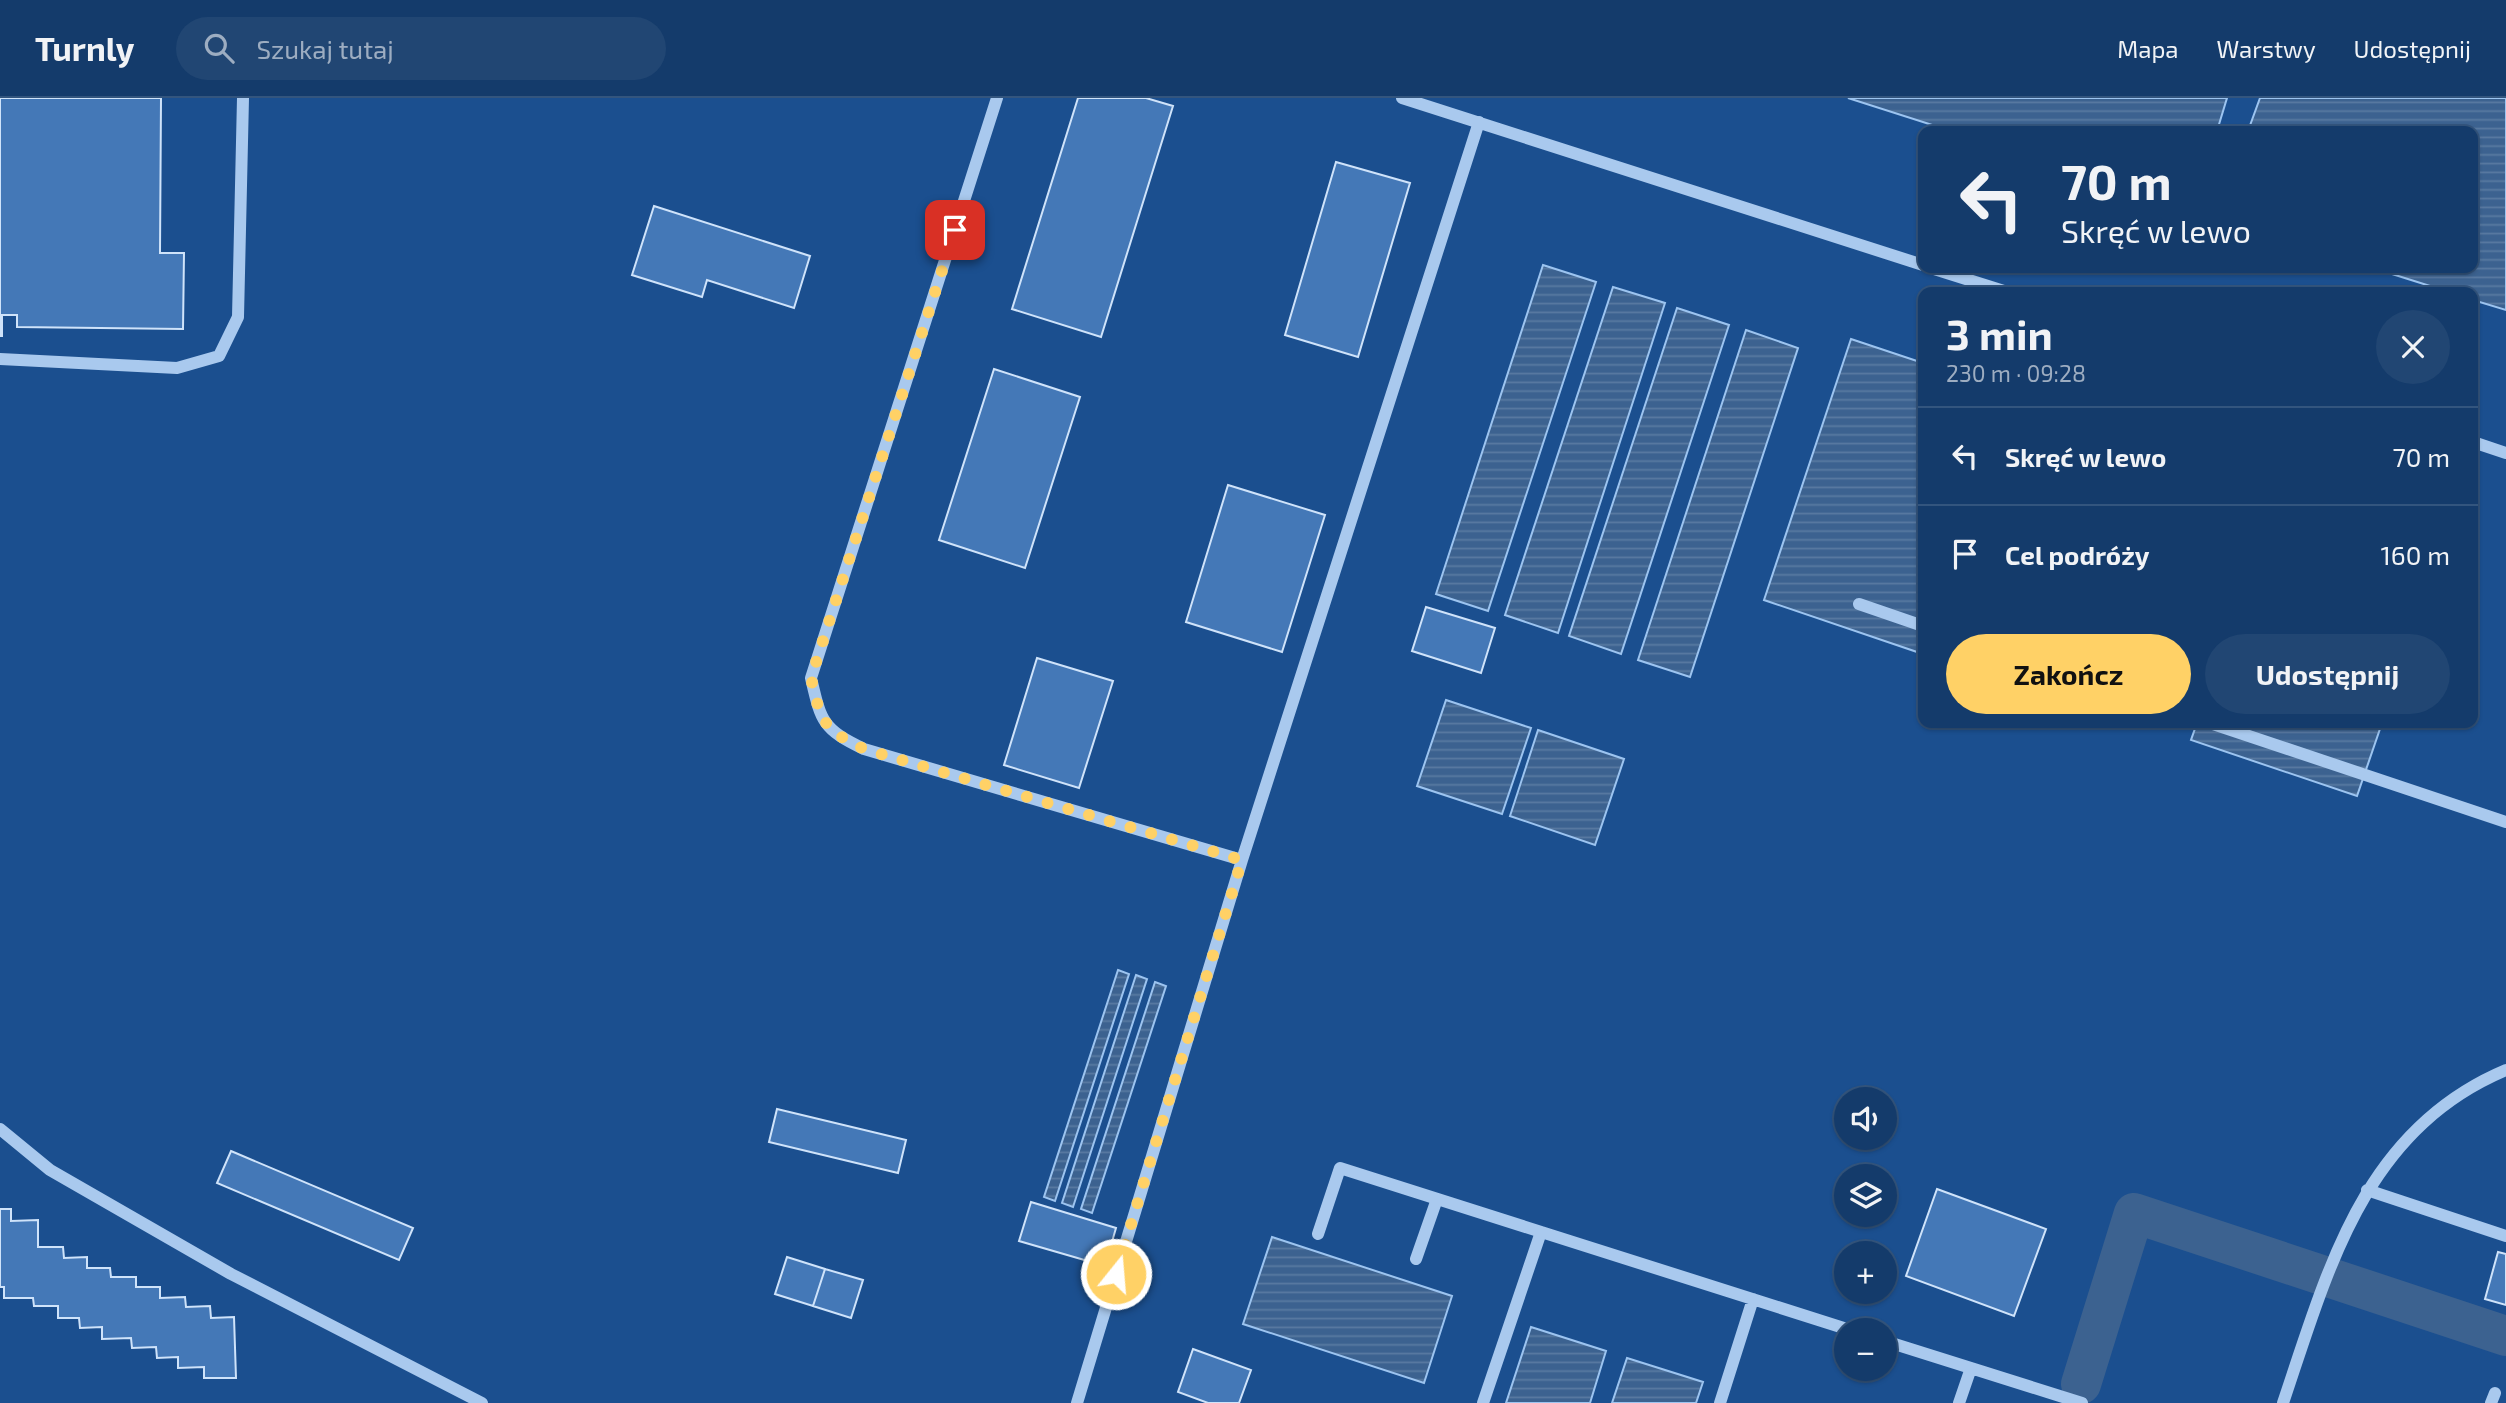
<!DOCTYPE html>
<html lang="pl">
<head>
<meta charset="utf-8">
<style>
  body { margin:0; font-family:"Exo 2",sans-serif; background:#214673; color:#f1f3f6; height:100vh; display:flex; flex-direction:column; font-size:26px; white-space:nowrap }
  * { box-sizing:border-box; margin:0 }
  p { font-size:23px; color:#9dadc1 }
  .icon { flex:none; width:38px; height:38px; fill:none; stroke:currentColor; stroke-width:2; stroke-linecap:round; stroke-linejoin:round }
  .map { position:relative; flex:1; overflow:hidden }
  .panel { position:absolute; left:1918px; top:189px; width:560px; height:441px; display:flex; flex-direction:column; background:#143b6b; border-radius:14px; box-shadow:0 2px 5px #0004,0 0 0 2px #33557e }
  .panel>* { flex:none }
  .guide { position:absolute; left:1918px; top:28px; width:560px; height:147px; border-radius:14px; box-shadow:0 2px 5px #0004,0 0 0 2px #33557e; background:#143b6b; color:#f1f3f6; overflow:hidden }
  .controls { position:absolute; left:1834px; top:989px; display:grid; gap:14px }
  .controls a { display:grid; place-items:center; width:63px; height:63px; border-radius:50%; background:#143b6b; box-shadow:0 2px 5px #0004,0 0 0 2px #33557e; font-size:35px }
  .pin { position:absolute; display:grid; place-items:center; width:60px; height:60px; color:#fff; margin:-30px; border-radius:14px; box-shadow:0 4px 10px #0006 }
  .me { position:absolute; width:77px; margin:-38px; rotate:17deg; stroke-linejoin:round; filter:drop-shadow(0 0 5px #0008) }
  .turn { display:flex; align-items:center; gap:24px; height:147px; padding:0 28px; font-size:32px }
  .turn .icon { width:91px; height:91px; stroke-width:2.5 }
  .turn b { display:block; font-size:49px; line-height:60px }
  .round { display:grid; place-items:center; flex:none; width:74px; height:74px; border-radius:37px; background:#214673 }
  .summary { display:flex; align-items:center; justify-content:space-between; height:119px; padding:0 28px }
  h1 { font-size:42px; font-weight:700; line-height:52px }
  .button { display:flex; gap:14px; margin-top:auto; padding:14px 28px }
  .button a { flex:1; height:80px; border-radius:42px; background:#ffd166; color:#111; font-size:28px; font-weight:700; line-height:80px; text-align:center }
  .button a+a { background:#214673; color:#f1f3f6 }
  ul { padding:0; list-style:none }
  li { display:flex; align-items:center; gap:21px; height:98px; padding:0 28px; border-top:2px solid #33557e }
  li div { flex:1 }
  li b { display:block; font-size:26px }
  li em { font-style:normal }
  header { display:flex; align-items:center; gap:42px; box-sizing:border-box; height:98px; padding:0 35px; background:#143b6b; border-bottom:2px solid #33557e }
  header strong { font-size:33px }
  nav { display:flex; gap:38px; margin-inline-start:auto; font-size:24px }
  .search { width:490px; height:63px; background:#214673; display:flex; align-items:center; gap:18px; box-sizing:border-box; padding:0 24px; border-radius:38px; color:#9dadc1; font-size:26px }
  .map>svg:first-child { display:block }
</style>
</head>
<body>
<header>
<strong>Turnly</strong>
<div class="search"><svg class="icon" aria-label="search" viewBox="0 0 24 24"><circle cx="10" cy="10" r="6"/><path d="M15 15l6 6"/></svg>Szukaj tutaj</div>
<nav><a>Mapa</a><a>Warstwy</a><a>Udostępnij</a></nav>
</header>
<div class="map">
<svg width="2506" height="1305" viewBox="0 0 2506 1305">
  <defs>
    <pattern id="water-rules" width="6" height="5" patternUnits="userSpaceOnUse" patternTransform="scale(1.75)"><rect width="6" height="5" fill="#3c6290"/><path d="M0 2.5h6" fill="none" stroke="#597aa1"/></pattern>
  </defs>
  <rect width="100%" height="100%" fill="#1b4f8f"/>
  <path fill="url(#water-rules)" stroke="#9cc4f0" stroke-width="2" d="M 1848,0 L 2227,0 L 2217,33 L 1951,33 Z
    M 2260,0 L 2506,0 L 2506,212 L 2473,202 L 2473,194 L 2449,194 L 2373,170 L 2473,170 L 2473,33 L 2248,33 Z
    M 1543,167 L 1596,184 L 1488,513 L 1436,496 Z
    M 1613,189 L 1665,205 L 1558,535 L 1505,517 Z
    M 1677,210 L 1729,227 L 1621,556 L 1569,538 Z
    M 1746,232 L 1798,250 L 1690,579 L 1638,562 Z
    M 1851,241 L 1923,265 L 1923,556 L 1764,502 Z
    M 1446,602 L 1531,630 L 1502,716 L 1417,688 Z
    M 2197,625 L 2382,625 L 2357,698 L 2191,642 Z
    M 1538,632 L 1624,661 L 1595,747 L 1510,718 Z
    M 1118,872 L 1129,876 L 1055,1103 L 1044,1099 Z
    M 1136,877 L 1147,881 L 1073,1109 L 1062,1105 Z
    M 1155,884 L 1166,888 L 1092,1115 L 1081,1111 Z
    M 1272,1139 L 1452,1198 L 1424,1285 L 1243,1226 Z
    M 1531,1229 L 1606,1253 L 1590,1305 L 1506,1305 Z
    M 1627,1260 L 1703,1284 L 1696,1305 L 1612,1305 Z"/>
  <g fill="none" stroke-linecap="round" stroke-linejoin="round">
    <path stroke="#3c6290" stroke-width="40" d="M 2081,1286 L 2134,1115 L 2506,1238"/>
  </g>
  <path fill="#4478b7" stroke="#cfe3fa" stroke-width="2" d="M 0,0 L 161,0 L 160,155 L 184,155 L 183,231 L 17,229 L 17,217 L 2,217 L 2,238 L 0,238 Z
    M 1078,0 L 1146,0 L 1173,8 L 1101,239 L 1012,211 Z
    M 1336,64 L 1410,85 L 1358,259 L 1285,237 Z
    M 654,108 L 810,158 L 794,210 L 707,182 L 702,199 L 632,177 Z
    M 994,271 L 1080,299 L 1025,470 L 939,442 Z
    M 1228,387 L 1325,417 L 1282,554 L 1186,524 Z
    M 1426,509 L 1495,530 L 1481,575 L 1412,553 Z
    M 1037,560 L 1113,583 L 1079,690 L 1004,667 Z
    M 777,1011 L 906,1042 L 898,1075 L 769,1044 Z
    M 231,1053 L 413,1130 L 399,1162 L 217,1085 Z
    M 1937,1091 L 2046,1131 L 2014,1218 L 1906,1178 Z
    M 1031,1104 L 1116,1130 L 1105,1168 L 1019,1143 Z
    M 0,1111 L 11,1111 L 11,1123 L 38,1122 L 38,1149 L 63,1149 L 64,1160 L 87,1159 L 87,1170 L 110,1170 L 111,1179 L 136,1179 L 136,1189 L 160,1189 L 160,1200 L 185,1199 L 186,1209 L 210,1208 L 211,1220 L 234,1219 L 236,1280 L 204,1280 L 204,1269 L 178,1270 L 178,1259 L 157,1260 L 156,1249 L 132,1250 L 131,1240 L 102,1241 L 102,1229 L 80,1230 L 79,1220 L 58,1220 L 58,1208 L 34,1208 L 33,1200 L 4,1200 L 4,1189 L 0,1189 Z
    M 2498,1154 L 2506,1156 L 2506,1207 L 2485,1201 Z
    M 787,1159 L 825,1171 L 813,1208 L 775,1196 Z
    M 825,1171 L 863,1182 L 851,1220 L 813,1208 Z
    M 1193,1251 L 1251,1272 L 1239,1305 L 1208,1305 L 1178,1294 Z"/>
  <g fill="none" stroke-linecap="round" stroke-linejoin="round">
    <path stroke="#a9c9ee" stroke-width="12" d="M 997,0 L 811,580 C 821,623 822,631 864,651 L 1242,762
      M 1402,0 L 1923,167
      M 1931,170 L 2007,194
      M 0,261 L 177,270 L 219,258 L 238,219 L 243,0
      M 2473,344 L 2506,355
      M 1859,506 L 1923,528
      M 2210,625 L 2506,724
      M 0,1031 L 50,1072 L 231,1176 L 482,1305
      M 2367,1092 L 2506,1138
      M 1318,1136 L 1340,1070 L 1850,1232
      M 1416,1161 L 1437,1101
      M 1885,1243 L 2082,1305
      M 1077,1305 L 1242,762 L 1479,24
      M 1483,1305 L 1541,1134
      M 1720,1305 L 1753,1201
      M 1959,1305 L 1971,1270
      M 2283,1305 C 2328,1172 2363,1032 2506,972
      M 2491,1305 L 2495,1295"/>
  </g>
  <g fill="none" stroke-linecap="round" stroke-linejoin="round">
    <path stroke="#ffd166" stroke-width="12" stroke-dasharray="0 21.6" d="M 955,132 L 811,580 C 821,623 822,631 864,651 L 1242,762 L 1116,1176"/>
  </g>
</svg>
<div class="controls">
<a><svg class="icon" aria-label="sound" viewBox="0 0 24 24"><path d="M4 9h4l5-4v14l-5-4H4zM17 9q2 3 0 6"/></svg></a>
<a><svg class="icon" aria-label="layers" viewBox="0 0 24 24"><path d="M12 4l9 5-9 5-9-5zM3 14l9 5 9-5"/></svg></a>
<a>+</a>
<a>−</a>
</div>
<div class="pin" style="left:955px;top:132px;background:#d93025"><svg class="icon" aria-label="arrive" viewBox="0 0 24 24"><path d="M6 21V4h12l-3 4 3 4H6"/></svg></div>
<svg class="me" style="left:1116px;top:1176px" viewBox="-20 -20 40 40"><circle r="17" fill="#ffd166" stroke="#fff" stroke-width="3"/><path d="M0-11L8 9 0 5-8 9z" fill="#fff"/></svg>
<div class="guide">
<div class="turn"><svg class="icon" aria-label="left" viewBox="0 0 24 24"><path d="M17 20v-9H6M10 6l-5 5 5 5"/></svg><div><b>70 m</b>Skręć w lewo</div></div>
</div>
<section class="panel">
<div class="summary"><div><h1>3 min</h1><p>230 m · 09:28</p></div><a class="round"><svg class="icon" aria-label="close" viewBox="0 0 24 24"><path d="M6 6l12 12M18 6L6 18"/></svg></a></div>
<ul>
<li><svg class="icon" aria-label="left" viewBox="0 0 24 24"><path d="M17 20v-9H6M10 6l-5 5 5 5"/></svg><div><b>Skręć w lewo</b></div><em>70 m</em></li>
<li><svg class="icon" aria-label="arrive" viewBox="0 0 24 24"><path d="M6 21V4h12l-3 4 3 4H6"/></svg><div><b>Cel podróży</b></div><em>160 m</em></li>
</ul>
<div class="button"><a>Zakończ</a><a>Udostępnij</a></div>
</section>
</div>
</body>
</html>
